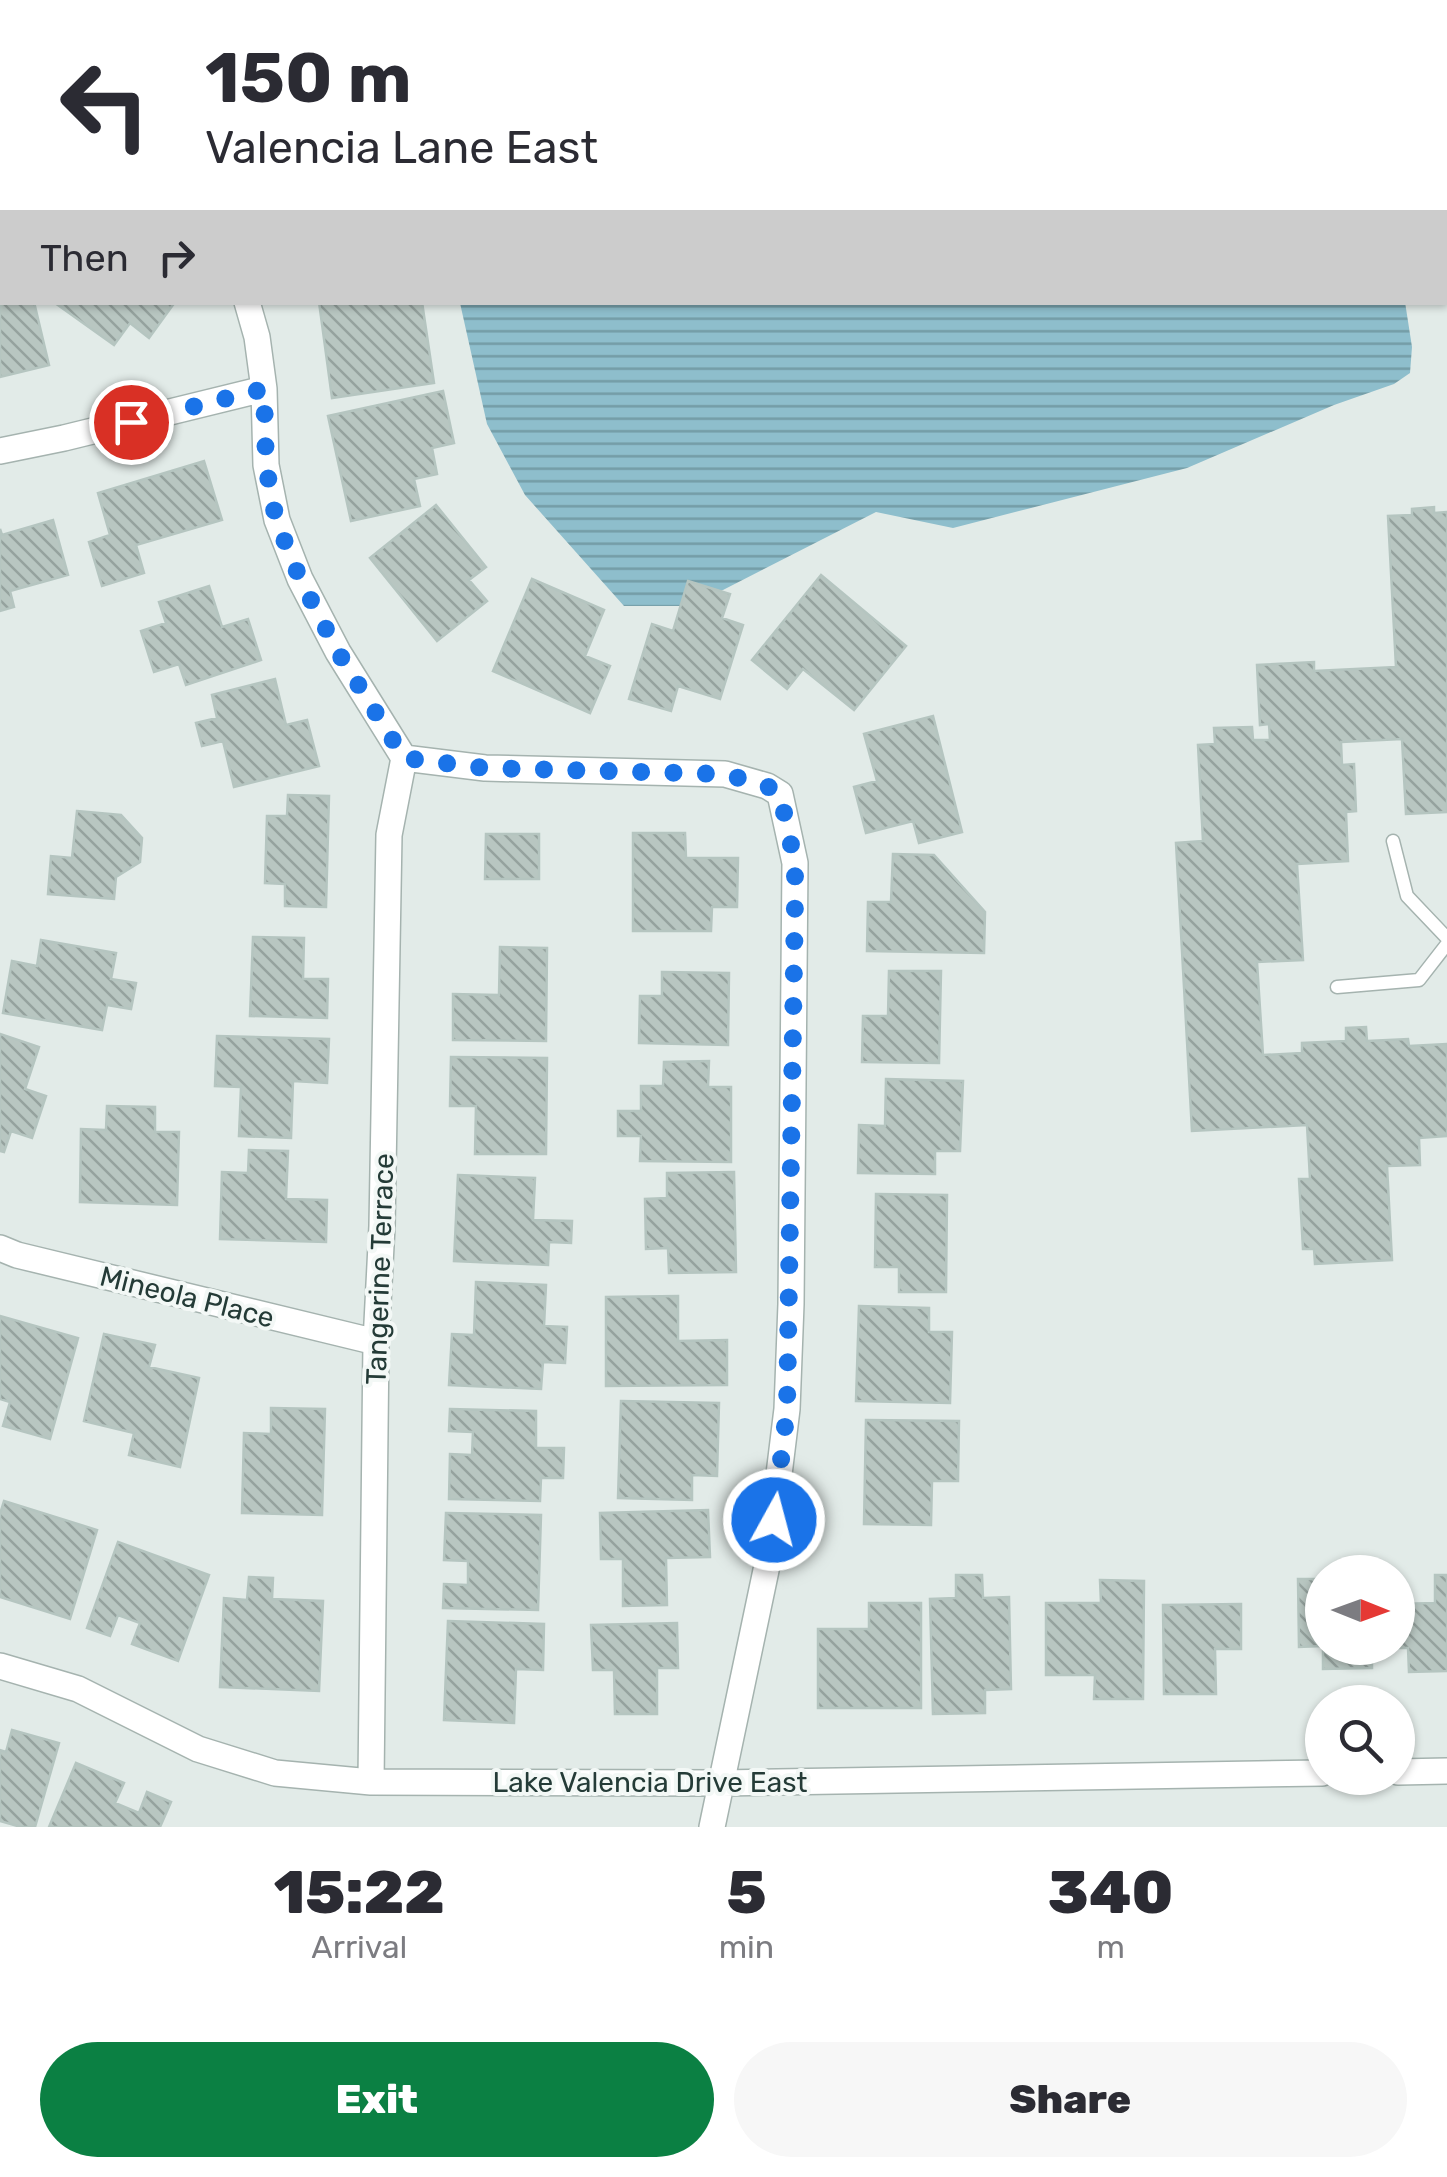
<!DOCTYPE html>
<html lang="en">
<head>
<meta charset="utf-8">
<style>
  body { margin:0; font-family:Rubik,sans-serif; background:#f7f7f7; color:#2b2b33; height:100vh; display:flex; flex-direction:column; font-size:38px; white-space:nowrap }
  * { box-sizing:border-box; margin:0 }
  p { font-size:32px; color:#7c7c81 }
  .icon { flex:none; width:55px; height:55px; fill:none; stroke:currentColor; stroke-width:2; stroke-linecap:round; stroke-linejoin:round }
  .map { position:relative; height:1827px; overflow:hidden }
  .sheet { display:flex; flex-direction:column; background:#fff; flex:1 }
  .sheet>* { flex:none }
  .hud { position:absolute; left:0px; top:0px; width:1448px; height:305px; box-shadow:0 2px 8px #0004; background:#fff; color:#2b2b33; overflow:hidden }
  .needle { width:65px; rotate:91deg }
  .buttons { position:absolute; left:1305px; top:1555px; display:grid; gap:20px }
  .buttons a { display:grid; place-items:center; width:110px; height:110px; border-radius:50%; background:#fff; box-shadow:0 2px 8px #0004; font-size:50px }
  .pin { position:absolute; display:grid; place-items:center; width:85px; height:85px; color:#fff; margin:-42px; border:5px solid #fff; border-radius:50%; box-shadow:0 2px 10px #0007 }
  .me { position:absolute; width:110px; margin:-55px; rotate:7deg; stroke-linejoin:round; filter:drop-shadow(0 0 8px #0008) }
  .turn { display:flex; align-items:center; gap:35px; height:210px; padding:0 40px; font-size:45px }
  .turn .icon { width:130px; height:130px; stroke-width:2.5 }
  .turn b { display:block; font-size:70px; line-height:85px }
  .then { display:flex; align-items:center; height:95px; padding:0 40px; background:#0003; gap:20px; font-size:38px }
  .eta { display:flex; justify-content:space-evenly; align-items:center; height:170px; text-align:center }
  .eta b { font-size:60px; font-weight:800; line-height:70px }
  .primary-button { display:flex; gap:20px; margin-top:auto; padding:20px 40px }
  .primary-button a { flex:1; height:115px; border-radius:60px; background:#0b8043; color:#fff; font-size:40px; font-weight:800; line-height:115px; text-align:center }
  .primary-button a+a { background:#f7f7f7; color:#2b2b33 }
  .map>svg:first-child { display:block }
</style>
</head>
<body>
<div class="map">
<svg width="1447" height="1827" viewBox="0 0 1447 1827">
  <defs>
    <pattern id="water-rules" width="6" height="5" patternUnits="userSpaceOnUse" patternTransform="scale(2.5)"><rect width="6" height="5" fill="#8ebecc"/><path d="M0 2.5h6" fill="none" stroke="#749ca6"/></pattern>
    <pattern id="building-back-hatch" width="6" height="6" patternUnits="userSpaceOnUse" patternTransform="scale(2.5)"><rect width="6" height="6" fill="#b8c6c1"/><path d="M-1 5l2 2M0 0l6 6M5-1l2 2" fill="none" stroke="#95a29e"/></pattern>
  </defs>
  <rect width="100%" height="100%" fill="#e2ebe8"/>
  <path fill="url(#water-rules)" d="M 523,0 L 1366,0 L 1368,2 L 520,2 Z
    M 1405,302 L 1412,347 L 1410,373 L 1394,384 L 1334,405 L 1187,468 L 953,528 L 876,512 L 723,590 L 685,606 L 624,606 L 525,495 L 487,424 L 460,303 Z"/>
  <path fill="url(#building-back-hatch)" stroke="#b5c5c0" stroke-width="2.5" d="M 302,0 L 455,0 L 454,2 L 301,2 Z
    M 0,133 L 2,142 L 2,203 L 0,204 Z
    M 2,274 L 2,302 L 34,302 L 49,365 L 0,377 L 0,275 Z
    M 175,302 L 149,338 L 130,323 L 114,345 L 55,303 Z
    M 319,302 L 422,302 L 434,383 L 332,398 Z
    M 443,391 L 454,443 L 432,448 L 437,474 L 414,479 L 420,506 L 351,521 L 328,416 Z
    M 204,461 L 222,520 L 136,545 L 144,573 L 102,586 L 89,542 L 110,535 L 98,493 Z
    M 436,505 L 486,567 L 469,580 L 487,601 L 437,641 L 370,558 Z
    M 1434,507 L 1434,513 L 1447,512 L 1447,812 L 1406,814 L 1402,739 L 1341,742 L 1342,765 L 1354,764 L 1356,811 L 1346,812 L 1348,861 L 1297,864 L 1303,960 L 1257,962 L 1263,1055 L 1302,1053 L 1302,1043 L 1346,1041 L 1346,1028 L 1366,1027 L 1367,1041 L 1408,1039 L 1409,1046 L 1447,1044 L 1447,1136 L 1419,1138 L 1420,1165 L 1387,1166 L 1392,1260 L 1315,1264 L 1314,1249 L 1303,1249 L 1299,1179 L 1310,1179 L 1307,1125 L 1192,1131 L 1176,843 L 1203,841 L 1198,745 L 1215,744 L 1214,728 L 1252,727 L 1253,740 L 1270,740 L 1269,724 L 1260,725 L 1257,665 L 1314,662 L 1314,671 L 1396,667 L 1388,516 L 1412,515 L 1412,509 Z
    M 53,520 L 68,575 L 10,591 L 14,607 L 0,611 L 0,529 L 2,535 Z
    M 821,575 L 906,646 L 854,710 L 803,669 L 787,689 L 752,660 Z
    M 532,579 L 604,610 L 585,656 L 610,666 L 590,713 L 493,671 Z
    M 688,581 L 730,594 L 722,618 L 743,625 L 720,699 L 678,686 L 671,711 L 629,699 L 652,624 L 673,631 Z
    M 209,586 L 222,627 L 248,619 L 261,660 L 186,685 L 179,664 L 154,672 L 141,631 L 166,623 L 159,602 Z
    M 275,679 L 286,725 L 307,720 L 319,766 L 234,787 L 223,741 L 202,746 L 196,723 L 217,718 L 212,695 Z
    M 933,716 L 962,832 L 919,843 L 913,821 L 866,833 L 854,787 L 877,781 L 864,734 Z
    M 288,795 L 329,796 L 326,907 L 285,906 L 285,884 L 265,883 L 267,816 L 287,816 Z
    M 77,811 L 121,815 L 142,838 L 140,862 L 116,877 L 114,899 L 48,894 L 51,856 L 72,858 Z
    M 633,833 L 685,833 L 686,858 L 738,858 L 737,907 L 712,907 L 711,931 L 633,931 Z
    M 486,834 L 539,834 L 539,879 L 485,879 Z
    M 893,854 L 934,855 L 985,912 L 984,953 L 867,951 L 868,902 L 891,902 Z
    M 253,937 L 304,938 L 303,979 L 328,979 L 327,1018 L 250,1016 Z
    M 41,940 L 116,953 L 111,979 L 136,983 L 131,1009 L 107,1005 L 102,1030 L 3,1013 L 12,961 L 37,966 Z
    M 500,947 L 547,948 L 546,1041 L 453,1040 L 453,994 L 499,995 Z
    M 889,971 L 941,971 L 939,1063 L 862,1062 L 863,1016 L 888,1016 Z
    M 662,972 L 729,973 L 728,1045 L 639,1043 L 640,996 L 662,996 Z
    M 0,1034 L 39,1047 L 25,1089 L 46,1096 L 32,1138 L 11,1131 L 4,1152 L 0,1151 Z
    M 217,1036 L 329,1039 L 327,1083 L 293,1081 L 291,1138 L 239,1136 L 241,1087 L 215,1086 Z
    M 451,1057 L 547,1058 L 546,1154 L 475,1154 L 476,1106 L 450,1106 Z
    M 709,1061 L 708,1087 L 731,1087 L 731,1162 L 640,1161 L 641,1136 L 618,1136 L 618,1111 L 641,1111 L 641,1086 L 663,1086 L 664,1062 Z
    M 886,1079 L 963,1081 L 960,1151 L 935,1151 L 935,1174 L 858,1173 L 859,1125 L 885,1126 Z
    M 107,1106 L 155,1107 L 155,1132 L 179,1132 L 177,1205 L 80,1202 L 81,1129 L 106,1130 Z
    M 249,1150 L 288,1151 L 286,1199 L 327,1200 L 326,1242 L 220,1239 L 222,1172 L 248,1173 Z
    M 734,1172 L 736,1272 L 669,1273 L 668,1248 L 646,1249 L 645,1199 L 667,1198 L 667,1173 Z
    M 458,1175 L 535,1178 L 533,1220 L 572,1221 L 571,1243 L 549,1242 L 548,1265 L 454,1261 Z
    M 876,1194 L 947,1195 L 946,1292 L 899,1292 L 899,1267 L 875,1267 Z
    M 476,1282 L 546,1285 L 544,1326 L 567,1327 L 565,1363 L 543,1362 L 541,1389 L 449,1385 L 452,1334 L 474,1335 Z
    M 678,1296 L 678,1341 L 727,1340 L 727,1385 L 606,1386 L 606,1297 Z
    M 859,1306 L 929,1308 L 929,1332 L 952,1332 L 950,1403 L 856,1401 Z
    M 0,1316 L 78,1338 L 50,1439 L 3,1426 L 10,1402 L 0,1399 Z
    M 104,1334 L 155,1345 L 149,1367 L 199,1378 L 180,1467 L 129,1455 L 134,1433 L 84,1421 Z
    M 621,1401 L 719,1403 L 717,1476 L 692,1475 L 692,1500 L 618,1498 Z
    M 271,1408 L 325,1409 L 322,1515 L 242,1513 L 244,1433 L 271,1434 Z
    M 450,1409 L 536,1411 L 536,1448 L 564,1448 L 563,1478 L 541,1478 L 540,1501 L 449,1499 L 450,1454 L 472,1455 L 473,1432 L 449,1431 Z
    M 866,1420 L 959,1421 L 958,1481 L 932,1481 L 931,1525 L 864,1524 Z
    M 4,1501 L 97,1530 L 70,1619 L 0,1597 L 0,1514 Z
    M 708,1510 L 710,1557 L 666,1558 L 667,1605 L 623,1606 L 623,1559 L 601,1559 L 600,1513 Z
    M 446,1513 L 541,1515 L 538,1610 L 443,1608 L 444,1584 L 468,1585 L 468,1561 L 444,1560 Z
    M 118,1542 L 209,1575 L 178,1661 L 132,1644 L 140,1623 L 118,1615 L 110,1636 L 87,1628 Z
    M 956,1575 L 982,1575 L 983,1598 L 1009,1597 L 1011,1689 L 985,1690 L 985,1713 L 933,1714 L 930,1599 L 956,1598 Z
    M 1435,1575 L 1447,1575 L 1447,1671 L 1409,1672 L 1408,1648 L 1384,1648 L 1398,1648 L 1398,1604 L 1435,1603 Z
    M 249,1577 L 273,1578 L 272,1599 L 323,1601 L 319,1691 L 220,1687 L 224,1598 L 247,1600 Z
    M 1298,1579 L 1322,1579 L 1322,1646 L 1299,1647 Z
    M 1100,1580 L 1144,1581 L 1143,1699 L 1094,1699 L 1095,1675 L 1046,1675 L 1046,1603 L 1101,1603 Z
    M 869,1603 L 921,1603 L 921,1708 L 818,1708 L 818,1629 L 869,1629 Z
    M 1241,1604 L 1241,1649 L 1215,1649 L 1216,1694 L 1164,1694 L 1163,1605 Z
    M 448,1621 L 544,1624 L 543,1670 L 516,1669 L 514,1723 L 444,1720 Z
    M 677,1623 L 678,1668 L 657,1668 L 657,1714 L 615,1714 L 614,1670 L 593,1670 L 591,1625 Z
    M 1323,1648 L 1372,1648 L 1372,1668 L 1323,1669 Z
    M 12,1730 L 59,1743 L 35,1827 L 21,1827 L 0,1821 L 0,1750 L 6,1752 Z
    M 76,1763 L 124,1783 L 115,1803 L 139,1813 L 147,1792 L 171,1802 L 160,1827 L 49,1827 Z"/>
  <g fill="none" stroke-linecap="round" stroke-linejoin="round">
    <g stroke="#a5b3af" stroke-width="15">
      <path id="service" d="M 1393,841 L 1407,896 L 1447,938
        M 1337,987 L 1419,980 L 1447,944"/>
    </g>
    <g stroke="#a5b3af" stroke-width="28">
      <path id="minor" d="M 131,0 L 132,2
        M 101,2 L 109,0
        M 0,33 L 2,32
        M 247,302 L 257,337 L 264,389 L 266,465 L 277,520 L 300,579 L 338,652 L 404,758 L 485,768 L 725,774 L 767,786 L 780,794 L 795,863 L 791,1304 L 787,1409 L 769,1556 L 712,1827
        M 0,451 L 64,438 L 264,389
        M 0,1248 L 17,1255 L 376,1342
        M 0,1666 L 78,1689 L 198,1749 L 275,1773 L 371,1782 L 723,1783 L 1322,1773
        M 1398,1772 L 1447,1771
        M 371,1782 L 376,1342 L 382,1226 L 389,835 L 404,758"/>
    </g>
    <use href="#service" stroke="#fff" stroke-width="12"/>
    <use href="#minor" stroke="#fff" stroke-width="25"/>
  </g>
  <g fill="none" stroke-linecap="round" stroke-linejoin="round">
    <path stroke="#1a73e8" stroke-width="18" stroke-dasharray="0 32.4" d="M 131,422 L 264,389 L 266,466 L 276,520 L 300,579 L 338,652 L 404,758 L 485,768 L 725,774 L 767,786 L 780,794 L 795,863 L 795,900 L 787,1409 L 774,1520"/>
  </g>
  <g text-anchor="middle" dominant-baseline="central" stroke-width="8" stroke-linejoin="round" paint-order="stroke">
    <g font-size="28" fill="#243b37" stroke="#f3f8f6">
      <text transform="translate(380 1269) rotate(-88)">Tangerine Terrace</text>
      <text transform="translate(187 1297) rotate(14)">Mineola Place</text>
      <text x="650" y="1782">Lake Valencia Drive East</text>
    </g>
  </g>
</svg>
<div class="buttons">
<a><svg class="needle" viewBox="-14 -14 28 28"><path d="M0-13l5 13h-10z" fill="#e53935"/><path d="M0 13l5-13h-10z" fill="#7c7c81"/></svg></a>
<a><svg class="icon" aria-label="search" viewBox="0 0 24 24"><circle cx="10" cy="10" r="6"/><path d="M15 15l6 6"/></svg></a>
</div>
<div class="pin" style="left:131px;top:422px;background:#d93025"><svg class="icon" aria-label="arrive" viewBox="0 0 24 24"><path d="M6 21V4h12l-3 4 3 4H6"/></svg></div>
<svg class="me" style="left:774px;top:1520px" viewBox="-20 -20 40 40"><circle r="17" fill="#1a73e8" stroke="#fff" stroke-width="3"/><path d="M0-11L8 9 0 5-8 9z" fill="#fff"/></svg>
<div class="hud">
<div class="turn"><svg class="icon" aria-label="left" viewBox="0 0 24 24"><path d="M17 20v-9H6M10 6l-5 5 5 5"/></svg><div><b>150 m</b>Valencia Lane East</div></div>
<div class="then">Then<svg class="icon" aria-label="right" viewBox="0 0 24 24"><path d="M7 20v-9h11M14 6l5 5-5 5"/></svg></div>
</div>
</div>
<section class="sheet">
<div class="eta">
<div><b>15:22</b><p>Arrival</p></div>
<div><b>5</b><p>min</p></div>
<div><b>340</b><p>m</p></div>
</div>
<div class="primary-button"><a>Exit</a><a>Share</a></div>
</section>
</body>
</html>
